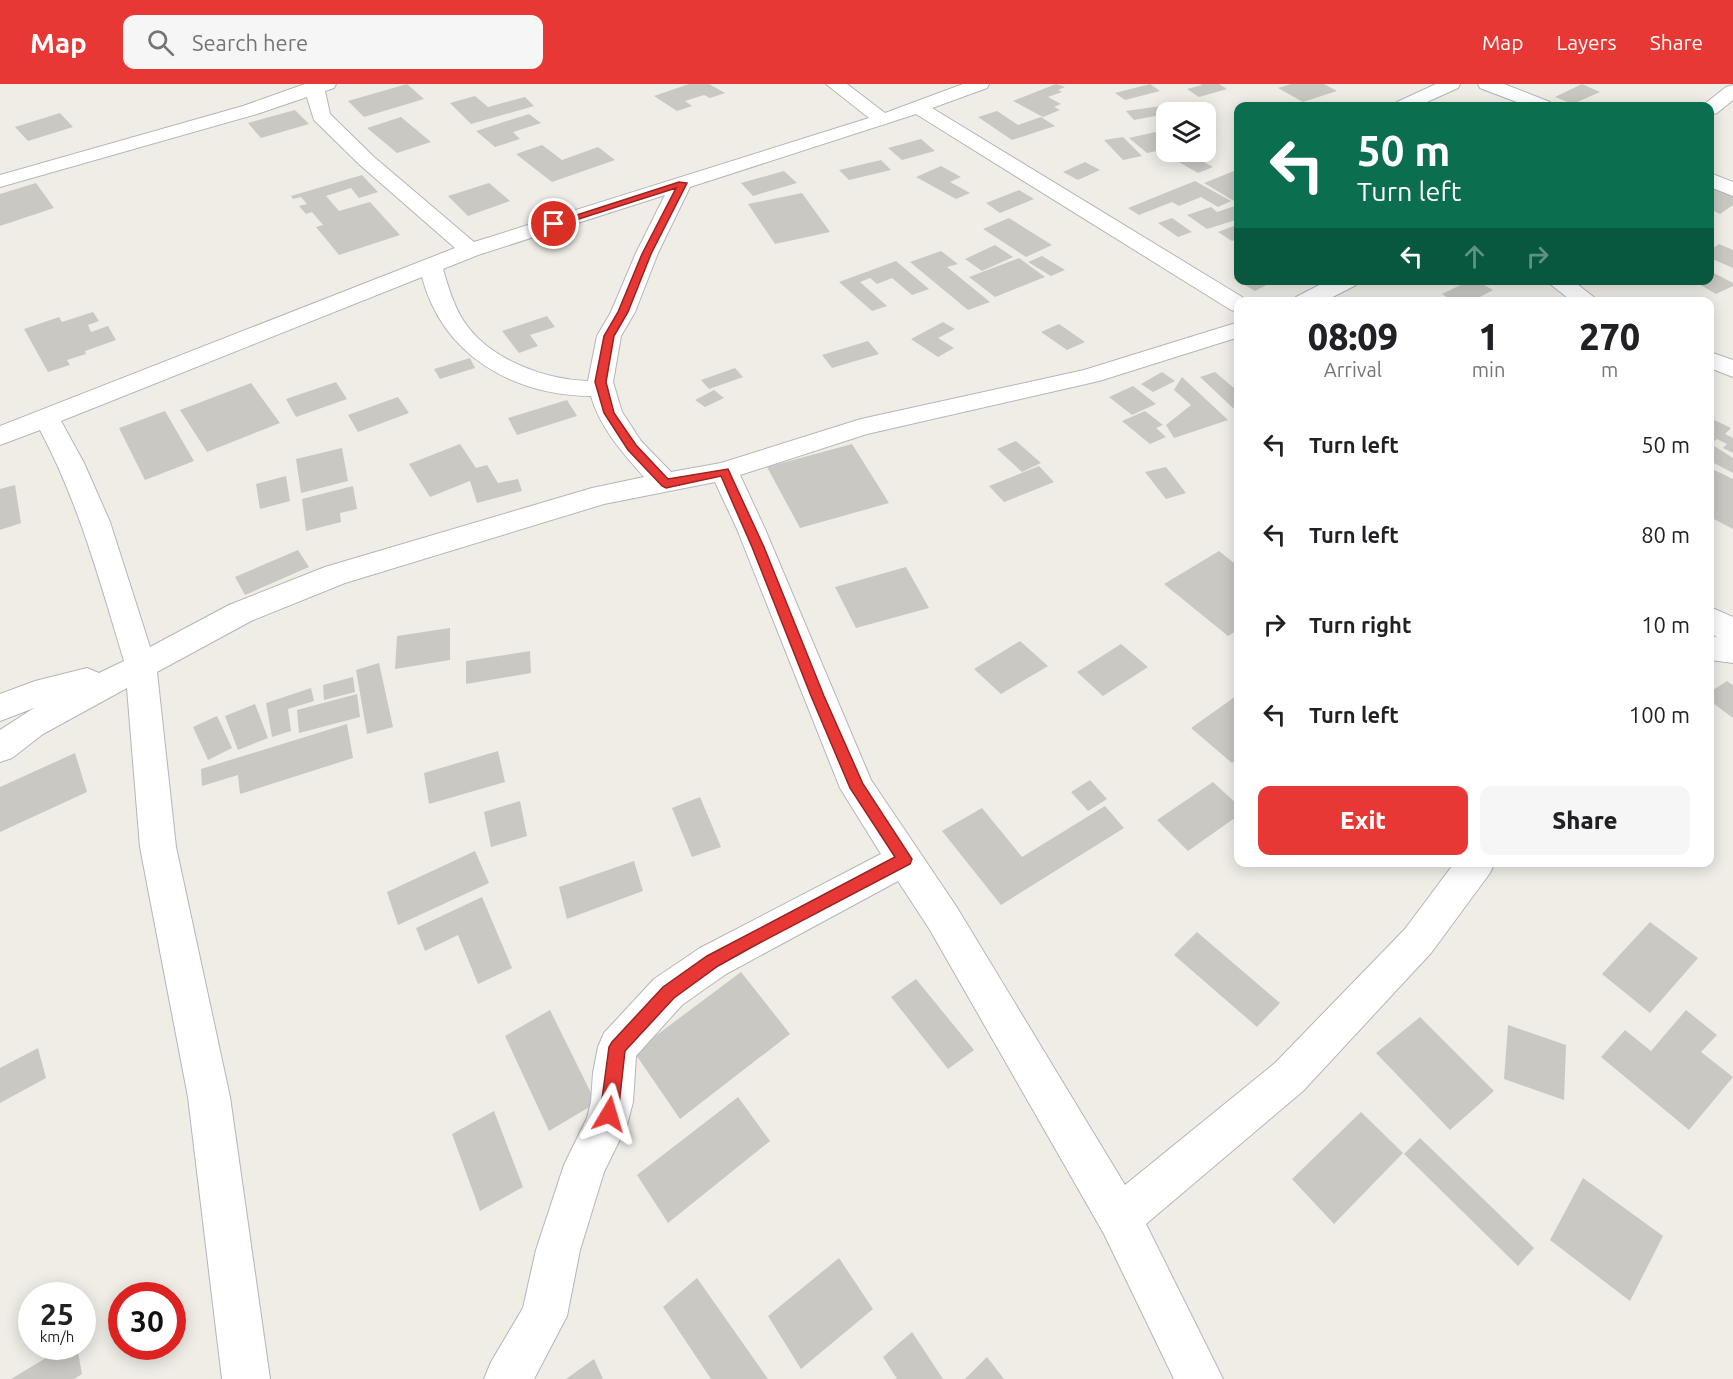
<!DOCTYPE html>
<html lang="en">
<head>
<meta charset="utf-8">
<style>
  body { margin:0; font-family:Ubuntu,sans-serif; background:#f6f6f6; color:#202124; height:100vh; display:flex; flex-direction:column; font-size:22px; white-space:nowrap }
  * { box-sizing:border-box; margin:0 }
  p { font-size:20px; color:#757577 }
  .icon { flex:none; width:33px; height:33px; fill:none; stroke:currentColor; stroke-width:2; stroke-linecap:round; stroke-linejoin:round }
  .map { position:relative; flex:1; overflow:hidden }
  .details { position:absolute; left:1234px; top:213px; width:480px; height:570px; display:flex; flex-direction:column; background:#fff; border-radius:12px; box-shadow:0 3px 15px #0003 }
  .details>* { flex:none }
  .top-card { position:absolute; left:1234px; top:18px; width:480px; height:183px; border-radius:12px; box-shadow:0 3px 15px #0003; background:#0b6e4f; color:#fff; overflow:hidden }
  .controls { position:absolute; left:1156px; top:18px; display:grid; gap:12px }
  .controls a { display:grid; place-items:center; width:60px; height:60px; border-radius:12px; background:#fff; box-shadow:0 3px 15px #0003; font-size:30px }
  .speed { position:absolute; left:18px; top:1198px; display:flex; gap:12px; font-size:30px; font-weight:700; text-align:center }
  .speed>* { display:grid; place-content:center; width:78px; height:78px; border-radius:50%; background:#fff; box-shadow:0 3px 15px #0003; line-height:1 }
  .speed small { font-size:15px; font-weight:400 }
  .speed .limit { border:9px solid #d22; background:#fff; color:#111 }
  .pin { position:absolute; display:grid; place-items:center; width:51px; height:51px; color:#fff; margin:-26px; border:3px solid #fff; border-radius:50%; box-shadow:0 2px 6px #0007 }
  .me { position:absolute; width:66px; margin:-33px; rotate:7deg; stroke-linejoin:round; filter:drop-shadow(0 0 4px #0008) }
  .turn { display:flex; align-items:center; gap:21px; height:126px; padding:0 24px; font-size:27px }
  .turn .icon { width:78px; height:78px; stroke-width:2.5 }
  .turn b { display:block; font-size:42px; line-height:51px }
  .lanes { display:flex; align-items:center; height:57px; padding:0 24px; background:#0003; justify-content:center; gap:30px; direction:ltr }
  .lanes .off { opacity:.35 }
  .eta { display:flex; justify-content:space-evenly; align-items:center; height:102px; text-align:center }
  .eta b { font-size:36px; font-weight:800; line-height:42px }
  .cta { display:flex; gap:12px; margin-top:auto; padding:12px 24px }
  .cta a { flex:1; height:69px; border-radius:12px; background:#e73835; color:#fff; font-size:24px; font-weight:800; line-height:69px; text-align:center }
  .cta a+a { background:#f6f6f6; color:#202124 }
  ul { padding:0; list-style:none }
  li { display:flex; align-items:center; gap:18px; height:90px; padding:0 24px }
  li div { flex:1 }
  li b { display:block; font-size:22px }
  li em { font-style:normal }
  header { display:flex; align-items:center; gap:36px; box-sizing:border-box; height:84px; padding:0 30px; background:#e73835; color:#fff }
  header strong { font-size:28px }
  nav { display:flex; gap:33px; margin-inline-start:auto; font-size:21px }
  .search { width:420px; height:54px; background:#f6f6f6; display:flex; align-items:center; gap:15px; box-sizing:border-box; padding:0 21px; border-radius:12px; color:#757577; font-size:22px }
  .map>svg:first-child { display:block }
</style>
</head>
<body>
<header>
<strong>Map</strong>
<div class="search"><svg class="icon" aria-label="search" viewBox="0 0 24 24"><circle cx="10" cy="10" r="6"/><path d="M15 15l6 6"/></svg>Search here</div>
<nav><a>Map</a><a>Layers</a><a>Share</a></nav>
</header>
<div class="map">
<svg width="1733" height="1295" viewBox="0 0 1733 1295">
  <rect width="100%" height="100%" fill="#efede6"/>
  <path fill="#cac8c3" d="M 407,0 L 424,15 L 364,33 L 348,17 Z
    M 689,0 L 709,0 L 725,9 L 710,14 L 704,11 L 685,17 L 692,22 L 677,27 L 654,12 Z
    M 1056,0 L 1065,3 L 1058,6 L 1062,8 L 1048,13 L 1061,20 L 1054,23 L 1060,26 L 1043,33 L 1013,17 Z
    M 1150,0 L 1160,7 L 1125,16 L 1115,9 Z
    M 1200,0 L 1219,0 L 1227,5 L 1199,13 L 1187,5 L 1202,1 Z
    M 1291,0 L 1324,0 L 1337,7 L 1303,18 L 1278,4 Z
    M 1582,0 L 1600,8 L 1573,20 L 1555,13 Z
    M 475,12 L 488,23 L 525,13 L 534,22 L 471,40 L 450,19 Z
    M 1168,21 L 1176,28 L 1134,36 L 1126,27 Z
    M 295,26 L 309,40 L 261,54 L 248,39 Z
    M 997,27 L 1018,41 L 1041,33 L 1055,42 L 1012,56 L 978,33 Z
    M 60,29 L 73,43 L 28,57 L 15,43 Z
    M 529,30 L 541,39 L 513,48 L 520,55 L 495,63 L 476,47 Z
    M 401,33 L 431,58 L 397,69 L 367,44 Z
    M 1160,47 L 1167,52 L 1167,65 L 1147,69 L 1129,54 Z
    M 1123,53 L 1142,72 L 1123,76 L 1104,56 Z
    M 921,55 L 935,67 L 902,76 L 888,64 Z
    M 542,61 L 562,76 L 598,63 L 615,76 L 552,98 L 516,70 Z
    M 1170,68 L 1186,68 L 1213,83 L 1198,89 L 1165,70 Z
    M 881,76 L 891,86 L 849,96 L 839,86 Z
    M 1085,78 L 1100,86 L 1078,96 L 1063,88 Z
    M 941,82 L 961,93 L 950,98 L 970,109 L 956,115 L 916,93 Z
    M 1239,85 L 1239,100 L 1235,102 L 1239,104 L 1239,120 L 1204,99 Z
    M 784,87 L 797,99 L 753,112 L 741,99 Z
    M 362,91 L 378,108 L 359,114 L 351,104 L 326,112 L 339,127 L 370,118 L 400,151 L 339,171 L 316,143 L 323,141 L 312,128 L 306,130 L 299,122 L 307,120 L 301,113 L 293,115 L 291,112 Z
    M 1195,97 L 1231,117 L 1218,123 L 1201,113 L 1179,122 L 1172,118 L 1139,131 L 1128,124 Z
    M 1710,97 L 1733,107 L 1733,121 L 1720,130 L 1710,125 Z
    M 36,99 L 54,124 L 0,142 L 0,110 Z
    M 489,99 L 510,117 L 468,132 L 448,112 Z
    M 1019,106 L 1034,115 L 1000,129 L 986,119 Z
    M 802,109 L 830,148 L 775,160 L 748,120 Z
    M 1235,122 L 1239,125 L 1239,135 L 1207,145 L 1187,131 L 1211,123 L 1217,128 Z
    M 1009,134 L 1052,161 L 1026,173 L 983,145 Z
    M 1172,134 L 1192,148 L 1178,153 L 1158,139 Z
    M 1239,140 L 1239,154 L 1232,157 L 1218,148 Z
    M 1719,160 L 1733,166 L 1733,184 L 1710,174 L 1710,166 Z
    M 995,161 L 1013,173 L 982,187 L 965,175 Z
    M 941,167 L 958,180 L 947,183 L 990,218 L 968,226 L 910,178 Z
    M 1042,172 L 1065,186 L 1051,192 L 1028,178 Z
    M 1019,174 L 1045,193 L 995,213 L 969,193 Z
    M 896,177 L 929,205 L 912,211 L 892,194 L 877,200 L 870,194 L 860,198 L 887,222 L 872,227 L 839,198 Z
    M 1710,187 L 1733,199 L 1733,202 L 1716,210 L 1692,196 L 1710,196 Z
    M 1239,191 L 1239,196 L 1276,196 L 1255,207 L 1233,194 Z
    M 1471,196 L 1475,196 L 1493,206 L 1470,218 L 1454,218 L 1442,210 Z
    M 93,228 L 99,237 L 88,241 L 91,248 L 108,242 L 116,256 L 85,267 L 86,270 L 67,276 L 70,281 L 48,288 L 24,245 L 59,233 L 62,238 Z
    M 547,232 L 555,243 L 530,251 L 538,262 L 519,269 L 502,247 Z
    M 943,238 L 955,245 L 938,254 L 954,264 L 938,273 L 911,255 Z
    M 1059,240 L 1085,258 L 1067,266 L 1041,248 Z
    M 868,257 L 879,270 L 832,284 L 822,271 Z
    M 470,274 L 475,284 L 440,295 L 434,285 Z
    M 735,284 L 743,293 L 709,305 L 701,296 Z
    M 1162,288 L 1175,297 L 1153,308 L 1141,300 Z
    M 1215,288 L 1234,304 L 1239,303 L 1239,322 L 1233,324 L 1200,293 Z
    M 1182,293 L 1228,336 L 1174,354 L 1166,341 L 1191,321 L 1174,306 Z
    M 336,298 L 347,315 L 296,333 L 286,315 Z
    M 251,299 L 280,339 L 207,368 L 180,326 Z
    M 1133,302 L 1156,320 L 1132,331 L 1109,313 Z
    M 714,306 L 724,314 L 705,323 L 695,316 Z
    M 398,313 L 409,329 L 358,348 L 348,331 Z
    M 567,316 L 577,332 L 517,351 L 508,334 Z
    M 165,327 L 194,377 L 145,396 L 119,344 Z
    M 1145,327 L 1163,341 L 1156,344 L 1166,353 L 1150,360 L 1122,337 Z
    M 1710,334 L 1731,344 L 1725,350 L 1733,354 L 1733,369 L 1723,364 L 1727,360 L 1717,355 L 1711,360 L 1733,374 L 1733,389 L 1710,377 Z
    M 1016,357 L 1041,379 L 1022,388 L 997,365 Z
    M 460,360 L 476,384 L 487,381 L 498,399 L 518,395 L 522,407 L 477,419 L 470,397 L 430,413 L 409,380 Z
    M 852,360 L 889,419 L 800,444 L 767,383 Z
    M 342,364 L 348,397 L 301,409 L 296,375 Z
    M 1039,382 L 1054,398 L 1004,418 L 989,402 Z
    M 1166,383 L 1186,409 L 1166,415 L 1145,388 Z
    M 1710,384 L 1733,395 L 1733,445 L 1710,433 Z
    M 286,392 L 290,417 L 260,425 L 256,400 Z
    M 15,401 L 21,439 L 0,446 L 0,405 Z
    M 353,402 L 357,425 L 340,429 L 341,438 L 306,447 L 302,415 Z
    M 298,466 L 309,483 L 245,511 L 235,493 Z
    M 1219,467 L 1239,483 L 1239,545 L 1228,552 L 1164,500 Z
    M 906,483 L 929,524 L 856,544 L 835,503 Z
    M 450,544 L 450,576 L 395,585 L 397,552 Z
    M 1020,557 L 1048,582 L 1001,610 L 974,585 Z
    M 1121,560 L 1148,583 L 1103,612 L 1077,588 Z
    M 530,567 L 531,589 L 466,600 L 466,577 Z
    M 379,579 L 393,643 L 367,650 L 356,586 Z
    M 353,593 L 355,608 L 324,616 L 323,601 Z
    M 1727,597 L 1733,601 L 1733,634 L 1710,617 L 1710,608 Z
    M 311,604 L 314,617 L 288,625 L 291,647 L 272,653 L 266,619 Z
    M 357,610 L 360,633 L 299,649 L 297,626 Z
    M 1239,610 L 1239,673 L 1232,679 L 1191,644 Z
    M 255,620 L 268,654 L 238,666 L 225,632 Z
    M 217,632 L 232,664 L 208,676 L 193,643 Z
    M 347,640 L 353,674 L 240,710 L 238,691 L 202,702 L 201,685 Z
    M 498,667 L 505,698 L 429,720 L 424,689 Z
    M 75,669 L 87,708 L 0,748 L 0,703 Z
    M 1090,696 L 1107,715 L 1088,727 L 1071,708 Z
    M 1213,698 L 1239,722 L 1239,731 L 1188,767 L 1157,736 Z
    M 700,713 L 721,763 L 692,773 L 672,724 Z
    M 520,717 L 527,752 L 491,763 L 484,728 Z
    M 1105,722 L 1124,744 L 1001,821 L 942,747 L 982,724 L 1022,773 Z
    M 475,767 L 489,799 L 398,841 L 387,808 Z
    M 634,777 L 643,807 L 567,835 L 559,803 Z
    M 482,813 L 512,884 L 478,900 L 458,851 L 425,867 L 416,844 Z
    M 1650,838 L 1698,874 L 1650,929 L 1602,890 Z
    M 1197,848 L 1280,919 L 1257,943 L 1174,871 Z
    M 741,888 L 790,950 L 680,1035 L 634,968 Z
    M 916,895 L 974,966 L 948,985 L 891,913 Z
    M 550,926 L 596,1019 L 549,1047 L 505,952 Z
    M 1686,926 L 1717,951 L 1701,968 L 1733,993 L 1689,1046 L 1601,973 L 1625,946 L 1651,967 Z
    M 1420,933 L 1494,1007 L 1450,1046 L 1376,969 Z
    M 1508,941 L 1566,961 L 1564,1016 L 1504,995 Z
    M 38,964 L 46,994 L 0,1019 L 0,984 Z
    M 738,1013 L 770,1057 L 668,1139 L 637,1091 Z
    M 494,1027 L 523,1103 L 480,1127 L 452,1050 Z
    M 1361,1028 L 1403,1069 L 1334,1140 L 1292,1095 Z
    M 1420,1054 L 1534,1164 L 1518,1182 L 1404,1070 Z
    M 1583,1094 L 1663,1152 L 1630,1217 L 1550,1156 Z
    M 839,1174 L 873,1225 L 801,1285 L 768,1232 Z
    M 697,1194 L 768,1295 L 711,1295 L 663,1223 Z
    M 912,1248 L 943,1295 L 897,1295 L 883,1273 Z
    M 64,1263 L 77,1263 L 82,1290 L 74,1295 L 11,1295 Z
    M 987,1273 L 1004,1295 L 965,1295 Z
    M 594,1275 L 603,1295 L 566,1295 Z"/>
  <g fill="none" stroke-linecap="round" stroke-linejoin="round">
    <g stroke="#b3b6ba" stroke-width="2">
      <path id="minor" d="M 305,0 L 336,0 L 334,4 L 325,7 L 330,30 L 374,73 L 474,158 L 869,34 L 826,0 L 847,0 L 885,29 L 963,0 L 989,0 L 987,4 L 932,24 L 1247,216 L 1239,218 L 1239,228 L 1231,226 L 916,30 L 690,103 L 658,169 L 635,228 L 621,252 L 613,298 L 622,328 L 641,357 L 671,388 L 721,379 L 861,335 L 1084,286 L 1239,238 L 1239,253 L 1099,297 L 867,350 L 740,391 L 765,445 L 871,696 L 956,822 L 1125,1101 L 1275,979 L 1405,845 L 1455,778 L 1495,778 L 1490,789 L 1431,869 L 1303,1007 L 1146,1140 L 1223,1295 L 1174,1295 L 1104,1150 L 930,846 L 898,797 L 726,890 L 682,921 L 636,972 L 633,1018 L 627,1041 L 604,1088 L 580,1166 L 567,1232 L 534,1295 L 484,1295 L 491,1278 L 523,1224 L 536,1166 L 564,1081 L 587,1034 L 591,1018 L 593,989 L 598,963 L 604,949 L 654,895 L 700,864 L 881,770 L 840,704 L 737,445 L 715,398 L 604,420 L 345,499 L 251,537 L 157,588 L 176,763 L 230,1013 L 270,1295 L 222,1295 L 188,1013 L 140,763 L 127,604 L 43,650 L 12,674 L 0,678 L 0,646 L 34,624 L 0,637 L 0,610 L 35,597 L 87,584 L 99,589 L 124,577 C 100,498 79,419 40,346 L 0,361 L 0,342 L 455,164 L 360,81 L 314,36 L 307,13 L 257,30 L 0,103 L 0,91 L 243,22 ZM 665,111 L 636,169 L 611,228 L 597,252 L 588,297 C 544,296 488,275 463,236 C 453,220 448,202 443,185 L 478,171 ZM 422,193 C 443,272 513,311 591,312 C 600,344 623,369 644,393 L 592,404 L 325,483 L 229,521 L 150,563 L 110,438 L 84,379 L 61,337 Z
        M 1436,0 L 1460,0 L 1458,4 L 1418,22 L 1395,22 L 1397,18 Z
        M 1478,0 L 1504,0 L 1550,18 L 1552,22 L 1527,22 L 1480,4 Z
        M 1733,1 L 1733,16 L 1717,29 L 1710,31 L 1710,22 L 1702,22 L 1726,3 Z
        M 1710,89 L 1733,98 L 1733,112 L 1710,103 Z
        M 1329,196 L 1359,196 L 1356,201 L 1323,218 L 1293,218 L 1296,213 Z
        M 1545,196 L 1572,196 L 1600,218 L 1573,218 Z
        M 1710,268 L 1733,276 L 1733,293 L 1710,284 Z
        M 1710,523 L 1733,533 L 1733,579 L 1710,576 L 1710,552 L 1717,553 L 1710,549 Z"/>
    </g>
    <use href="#minor" fill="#fff" fill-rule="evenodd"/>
  </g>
  <path fill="#e73835" stroke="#962422" stroke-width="1.5" d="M 679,98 L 687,99 L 651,170 L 628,228 L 614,252 L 606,298 L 614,329 L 636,361 L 668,395 L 728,385 L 764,463 L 824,612 L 863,700 L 912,775 L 910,780 L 752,863 L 718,882 L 674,914 L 625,967 L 618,1030 L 615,1036 L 609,1038 L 603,1036 L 600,1030 L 609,963 L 612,958 L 663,903 L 707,872 L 895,773 L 850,704 L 811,612 L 752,463 L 721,392 L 666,404 L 662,402 L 628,366 L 604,329 L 595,298 L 604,252 L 618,228 L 642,170 L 676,104 L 557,142 L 549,140 Z"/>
</svg>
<div class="controls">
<a><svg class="icon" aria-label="layers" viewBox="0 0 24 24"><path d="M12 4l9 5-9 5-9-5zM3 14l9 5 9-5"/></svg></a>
</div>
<div class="speed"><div>25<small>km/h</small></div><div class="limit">30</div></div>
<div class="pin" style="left:554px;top:140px;background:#d93025"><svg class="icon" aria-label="arrive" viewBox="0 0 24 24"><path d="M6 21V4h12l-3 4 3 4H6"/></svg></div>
<svg class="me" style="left:609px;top:1030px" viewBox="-20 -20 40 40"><path d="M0-17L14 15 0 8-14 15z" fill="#e73835" stroke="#fff" stroke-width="4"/></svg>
<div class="top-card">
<div class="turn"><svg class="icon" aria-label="left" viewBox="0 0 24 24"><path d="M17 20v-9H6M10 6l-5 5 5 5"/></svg><div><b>50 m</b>Turn left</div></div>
<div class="lanes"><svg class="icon" aria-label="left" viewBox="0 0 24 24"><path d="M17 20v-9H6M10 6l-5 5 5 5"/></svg><svg class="icon off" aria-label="ahead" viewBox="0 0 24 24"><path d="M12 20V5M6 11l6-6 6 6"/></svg><svg class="icon off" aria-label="right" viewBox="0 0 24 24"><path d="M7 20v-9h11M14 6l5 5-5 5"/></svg></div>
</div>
<section class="details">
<div class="eta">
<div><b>08:09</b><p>Arrival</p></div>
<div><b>1</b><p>min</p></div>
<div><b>270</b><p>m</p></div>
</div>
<ul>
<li><svg class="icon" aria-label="left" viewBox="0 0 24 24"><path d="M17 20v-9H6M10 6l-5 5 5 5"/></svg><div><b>Turn left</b></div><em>50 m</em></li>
<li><svg class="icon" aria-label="left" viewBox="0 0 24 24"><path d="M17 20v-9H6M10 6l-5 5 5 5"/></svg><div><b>Turn left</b></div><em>80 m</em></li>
<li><svg class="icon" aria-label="right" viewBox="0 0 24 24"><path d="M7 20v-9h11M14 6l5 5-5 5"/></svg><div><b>Turn right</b></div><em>10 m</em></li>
<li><svg class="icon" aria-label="left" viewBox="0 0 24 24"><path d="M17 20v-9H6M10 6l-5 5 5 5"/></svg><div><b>Turn left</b></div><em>100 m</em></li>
</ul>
<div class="cta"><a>Exit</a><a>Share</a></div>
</section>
</div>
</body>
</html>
